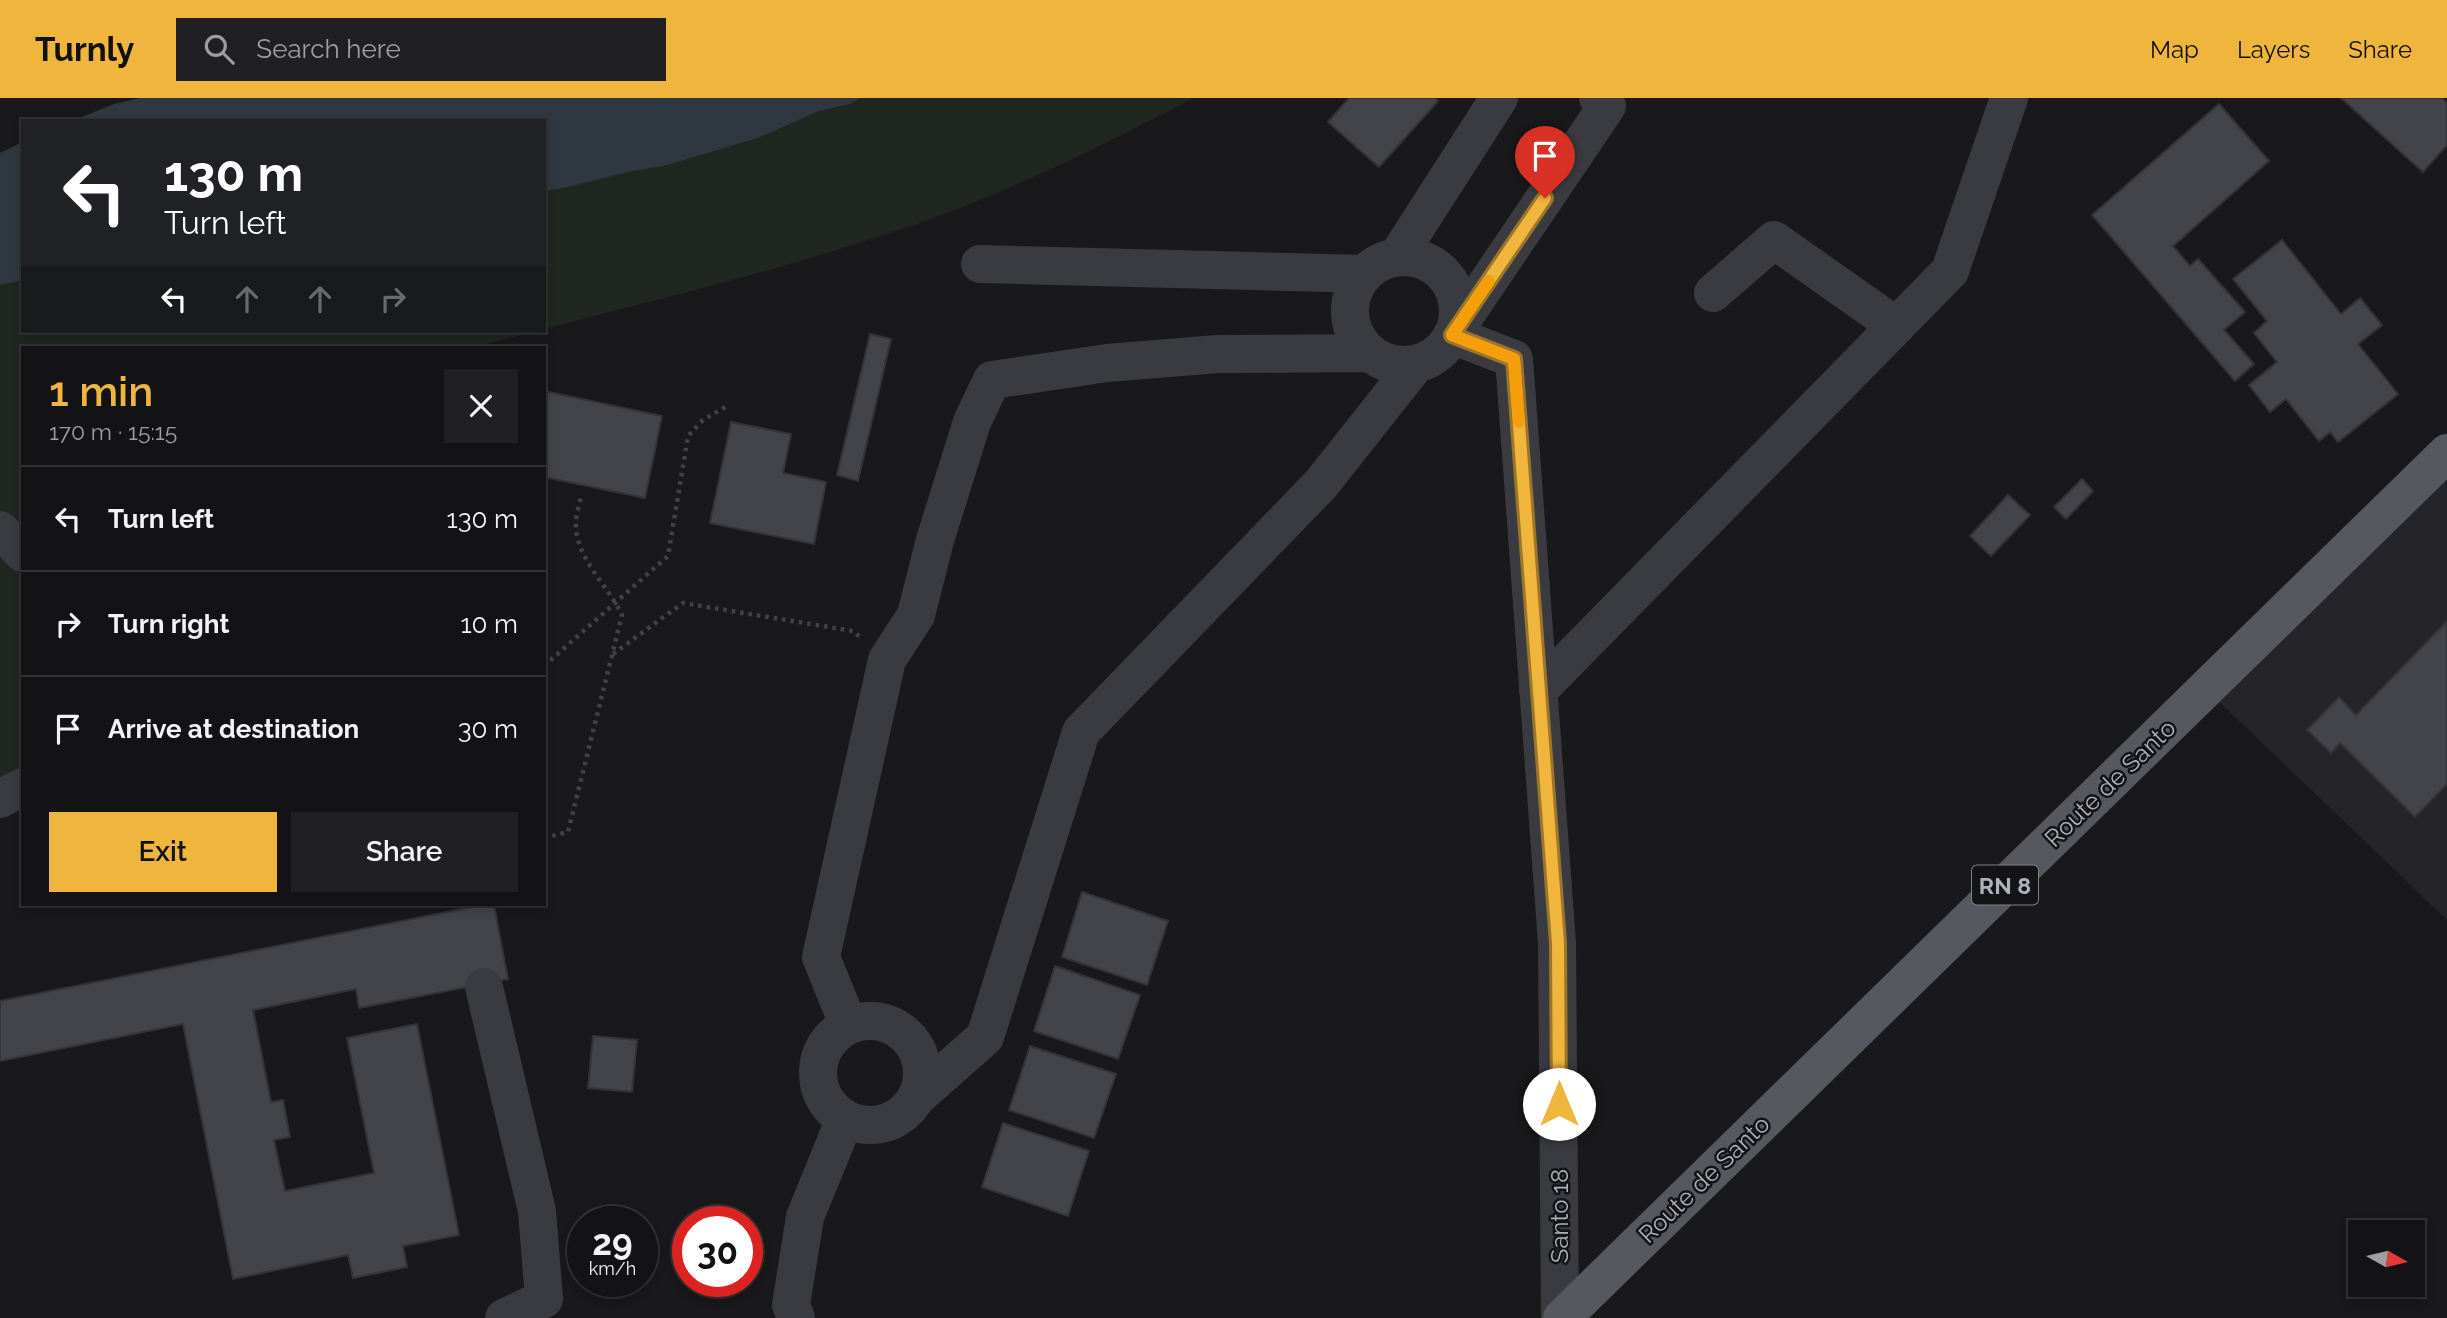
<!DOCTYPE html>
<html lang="en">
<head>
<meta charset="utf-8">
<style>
  body { margin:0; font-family:Raleway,sans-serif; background:#202022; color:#f1f3f6; height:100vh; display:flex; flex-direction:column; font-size:26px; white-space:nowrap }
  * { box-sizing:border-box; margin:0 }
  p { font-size:23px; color:#9d9ea0 }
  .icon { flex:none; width:38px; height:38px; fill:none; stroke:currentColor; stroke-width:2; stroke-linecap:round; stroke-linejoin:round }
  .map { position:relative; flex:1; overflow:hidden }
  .panel { position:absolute; left:21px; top:248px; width:525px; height:560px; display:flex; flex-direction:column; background:#131315; border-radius:0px; box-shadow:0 4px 10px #0003,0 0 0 2px #323234 }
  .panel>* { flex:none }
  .guide { position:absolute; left:21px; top:21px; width:525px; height:214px; border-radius:0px; box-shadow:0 4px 10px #0003,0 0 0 2px #323234; background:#202124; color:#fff; overflow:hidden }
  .needle { width:46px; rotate:98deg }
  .tools { position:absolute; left:2348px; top:1122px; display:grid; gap:14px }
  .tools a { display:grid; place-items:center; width:77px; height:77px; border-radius:0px; background:#131315; box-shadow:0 4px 10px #0003,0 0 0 2px #323234; font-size:35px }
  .speed { position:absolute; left:567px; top:1108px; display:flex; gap:14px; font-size:35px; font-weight:700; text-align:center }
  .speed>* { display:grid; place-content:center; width:91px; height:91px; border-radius:50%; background:#131315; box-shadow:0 4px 10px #0003,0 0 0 2px #323234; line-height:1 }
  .speed small { font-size:18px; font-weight:400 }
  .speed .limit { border:10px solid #d22; background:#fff; color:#111 }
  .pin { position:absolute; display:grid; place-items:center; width:60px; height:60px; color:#fff; margin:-72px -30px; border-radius:50% 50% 50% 0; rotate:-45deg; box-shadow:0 0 7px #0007 }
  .pin .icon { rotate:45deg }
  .me { position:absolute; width:77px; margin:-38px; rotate:0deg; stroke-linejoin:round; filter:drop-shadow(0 0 5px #0008) }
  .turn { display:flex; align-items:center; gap:24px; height:147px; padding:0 28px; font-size:32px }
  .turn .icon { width:91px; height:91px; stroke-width:2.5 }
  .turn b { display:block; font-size:49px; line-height:60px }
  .lanes { display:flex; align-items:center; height:66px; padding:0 28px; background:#0003; justify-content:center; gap:35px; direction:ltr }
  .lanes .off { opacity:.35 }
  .round { display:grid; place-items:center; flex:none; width:74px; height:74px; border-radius:0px; background:#202022 }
  .overview { display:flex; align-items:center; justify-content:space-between; height:119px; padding:0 28px }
  h1 { font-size:42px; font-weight:600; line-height:52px; color:#f0b53d }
  .cta { display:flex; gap:14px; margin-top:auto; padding:14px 28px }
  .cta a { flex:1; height:80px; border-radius:0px; background:#f0b53d; color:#111; font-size:28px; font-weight:600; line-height:80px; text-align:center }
  .cta a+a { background:#202022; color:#f1f3f6 }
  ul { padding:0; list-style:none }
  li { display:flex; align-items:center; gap:21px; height:105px; padding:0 28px; border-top:2px solid #323234 }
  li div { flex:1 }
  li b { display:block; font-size:26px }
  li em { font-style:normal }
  header { display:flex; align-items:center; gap:42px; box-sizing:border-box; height:98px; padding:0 35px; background:#f0b53d; color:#111 }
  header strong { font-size:33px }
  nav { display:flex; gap:38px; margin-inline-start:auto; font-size:24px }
  .search { width:490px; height:63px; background:#202022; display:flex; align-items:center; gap:18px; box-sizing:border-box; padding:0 24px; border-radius:0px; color:#9d9ea0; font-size:26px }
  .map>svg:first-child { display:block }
</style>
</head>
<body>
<header>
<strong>Turnly</strong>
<div class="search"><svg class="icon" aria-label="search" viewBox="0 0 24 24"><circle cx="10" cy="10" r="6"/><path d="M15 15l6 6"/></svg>Search here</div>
<nav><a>Map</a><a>Layers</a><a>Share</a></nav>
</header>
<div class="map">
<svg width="2447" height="1220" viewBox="0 0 2447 1220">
  <rect width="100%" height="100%" fill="#19191c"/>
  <path fill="#252529" d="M 2447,369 L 2447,822 L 2211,596 Z"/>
  <path fill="#1f2720" d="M 860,0 L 1194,0 C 1109,44 1023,87 933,120 C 806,166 675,197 544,231 L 544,93 L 564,90 L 628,74 L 664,68 L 758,40 L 819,13 L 850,6 Z
    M 23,182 L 23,233 L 537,233 L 470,250 L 23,250 L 23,707 L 0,719 L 0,187 Z"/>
  <path fill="#2f3840" d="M 140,0 L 860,0 L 850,6 L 819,13 L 758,40 L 664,68 L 628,74 L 564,90 L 544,93 L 544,23 L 72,23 L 114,6 Z
    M 23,44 L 23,182 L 0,187 L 0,55 Z"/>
  <path fill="#434449" stroke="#333338" stroke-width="2" d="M 1349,0 L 1435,0 L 1438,3 L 1379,69 L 1328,24 Z
    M 2341,0 L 2442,0 L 2447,5 L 2447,47 L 2423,74 Z
    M 2219,6 L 2269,63 L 2173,148 L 2190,168 L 2198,161 L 2245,214 L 2224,232 L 2254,266 L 2235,283 L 2092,117 Z
    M 2282,142 L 2341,216 L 2360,200 L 2382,227 L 2358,246 L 2398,296 L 2338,344 L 2330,334 L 2319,343 L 2286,301 L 2270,314 L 2249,287 L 2277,264 L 2254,235 L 2267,223 L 2233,181 Z
    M 870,236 L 891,241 L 858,383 L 837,377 Z
    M 544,293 L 662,318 L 645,400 L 544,379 Z
    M 731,324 L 791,336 L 783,375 L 826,384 L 814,446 L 710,425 Z
    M 2082,381 L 2093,393 L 2066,421 L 2054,409 Z
    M 2008,397 L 2030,417 L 1991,458 L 1970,438 Z
    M 2447,523 L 2447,686 L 2415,719 L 2340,645 L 2331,655 L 2307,632 L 2339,599 L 2356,617 Z
    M 1082,794 L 1168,823 L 1147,887 L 1062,859 Z
    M 482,807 L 494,807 L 508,881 L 359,910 L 356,891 L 253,912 L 271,1004 L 283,1002 L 290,1039 L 274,1042 L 285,1093 L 374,1075 L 347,940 L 417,926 L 459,1137 L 403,1148 L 407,1169 L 353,1180 L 348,1157 L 233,1181 L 183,926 L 0,963 L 0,903 Z
    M 1055,868 L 1140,897 L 1118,961 L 1034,933 Z
    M 593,938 L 637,942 L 632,994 L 588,990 Z
    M 1030,948 L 1116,976 L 1094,1040 L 1009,1012 Z
    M 1003,1025 L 1089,1053 L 1068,1118 L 982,1089 Z"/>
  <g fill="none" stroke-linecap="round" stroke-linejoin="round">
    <path stroke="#404248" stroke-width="4.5" stroke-dasharray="3.5 5" stroke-linecap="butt" d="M 613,556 L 683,505 L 853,533 L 860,539
      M 544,568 L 668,458 L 688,338 L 703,322 L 727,308
      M 544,740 L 568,734 L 622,517 C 608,487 574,459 576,424 C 576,416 580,406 581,397"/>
    <path stroke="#3a3b41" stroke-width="38" d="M 1397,159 L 1499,0
      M1350 213a54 54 0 1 1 108 0a54 54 0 1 1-108 0Z
      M 980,166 L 1364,176
      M 1713,195 L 1774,142 L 1896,228
      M 0,432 L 23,455
      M 1538,593 L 1950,173 L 2009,0
      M 0,701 L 23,689
      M 484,889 L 537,1113 L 544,1201 L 504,1220
      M818 975a52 52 0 1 1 104 0a52 52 0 1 1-104 0Z
      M 848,926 L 821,859 L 887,562 L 916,517 L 935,442 L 972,324 L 992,282 L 1107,265 L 1218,256 L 1370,255
      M 916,1000 L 985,939 L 1081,634 L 1321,386 L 1416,266
      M 796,1220 L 791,1207 L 805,1119 L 845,1021
      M 1560,1220 L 1557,845 L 1514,261 L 1452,237 L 1607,8 L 1598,0"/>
    <path stroke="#565860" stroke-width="38" d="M 1562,1220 L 2447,355"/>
  </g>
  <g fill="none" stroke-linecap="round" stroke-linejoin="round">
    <g stroke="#9c7628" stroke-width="18">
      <path id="route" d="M 1545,100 L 1452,237 L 1514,261 L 1558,845 L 1559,1006"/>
    </g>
    <use href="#route" stroke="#f0b53d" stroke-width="12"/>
    <path stroke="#f59e0b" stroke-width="12" d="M 1489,183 L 1452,237 L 1514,261 L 1519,324"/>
  </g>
  <g text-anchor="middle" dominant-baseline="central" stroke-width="5" stroke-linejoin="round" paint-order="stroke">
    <rect fill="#141417" stroke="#7e828a" stroke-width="2" x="1972" y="767.5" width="66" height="39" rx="5"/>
    <g font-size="23" font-weight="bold" fill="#acb1bb">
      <text x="2005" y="787">RN 8</text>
    </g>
    <g font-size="24" fill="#acb1bb" stroke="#141417">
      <text transform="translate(2110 685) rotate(-44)">Route de Santo</text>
      <text transform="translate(1704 1081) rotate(-44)">Route de Santo</text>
      <text transform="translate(1559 1118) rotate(-90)">Santo 18</text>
    </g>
  </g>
</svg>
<div class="tools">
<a><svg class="needle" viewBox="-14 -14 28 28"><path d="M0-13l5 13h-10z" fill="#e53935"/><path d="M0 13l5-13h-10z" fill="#9d9ea0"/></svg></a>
</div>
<div class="speed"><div>29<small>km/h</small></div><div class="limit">30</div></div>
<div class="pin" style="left:1545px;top:100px;background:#d93025"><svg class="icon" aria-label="arrive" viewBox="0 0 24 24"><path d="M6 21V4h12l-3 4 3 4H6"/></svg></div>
<svg class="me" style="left:1559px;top:1006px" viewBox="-20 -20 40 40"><circle r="19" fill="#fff"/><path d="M0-13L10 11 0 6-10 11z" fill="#f0b53d"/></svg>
<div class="guide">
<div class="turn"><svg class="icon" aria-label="left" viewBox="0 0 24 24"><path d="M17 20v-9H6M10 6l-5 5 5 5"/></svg><div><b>130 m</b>Turn left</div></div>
<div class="lanes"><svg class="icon" aria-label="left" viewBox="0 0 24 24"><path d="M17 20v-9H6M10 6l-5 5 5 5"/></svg><svg class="icon off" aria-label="ahead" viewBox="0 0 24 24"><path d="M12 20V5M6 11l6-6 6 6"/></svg><svg class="icon off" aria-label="ahead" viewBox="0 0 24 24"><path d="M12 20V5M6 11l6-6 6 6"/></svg><svg class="icon off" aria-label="right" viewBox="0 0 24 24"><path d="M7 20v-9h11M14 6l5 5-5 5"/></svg></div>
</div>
<section class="panel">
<div class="overview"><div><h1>1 min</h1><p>170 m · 15:15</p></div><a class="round"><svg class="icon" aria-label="close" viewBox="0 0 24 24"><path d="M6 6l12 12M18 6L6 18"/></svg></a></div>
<ul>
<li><svg class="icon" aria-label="left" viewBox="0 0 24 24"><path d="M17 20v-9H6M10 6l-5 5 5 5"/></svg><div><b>Turn left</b></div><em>130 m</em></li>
<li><svg class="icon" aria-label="right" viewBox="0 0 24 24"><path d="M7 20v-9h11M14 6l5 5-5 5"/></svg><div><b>Turn right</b></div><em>10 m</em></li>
<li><svg class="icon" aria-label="arrive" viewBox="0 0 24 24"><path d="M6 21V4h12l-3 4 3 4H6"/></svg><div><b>Arrive at destination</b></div><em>30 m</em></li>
</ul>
<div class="cta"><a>Exit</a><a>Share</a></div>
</section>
</div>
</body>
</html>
